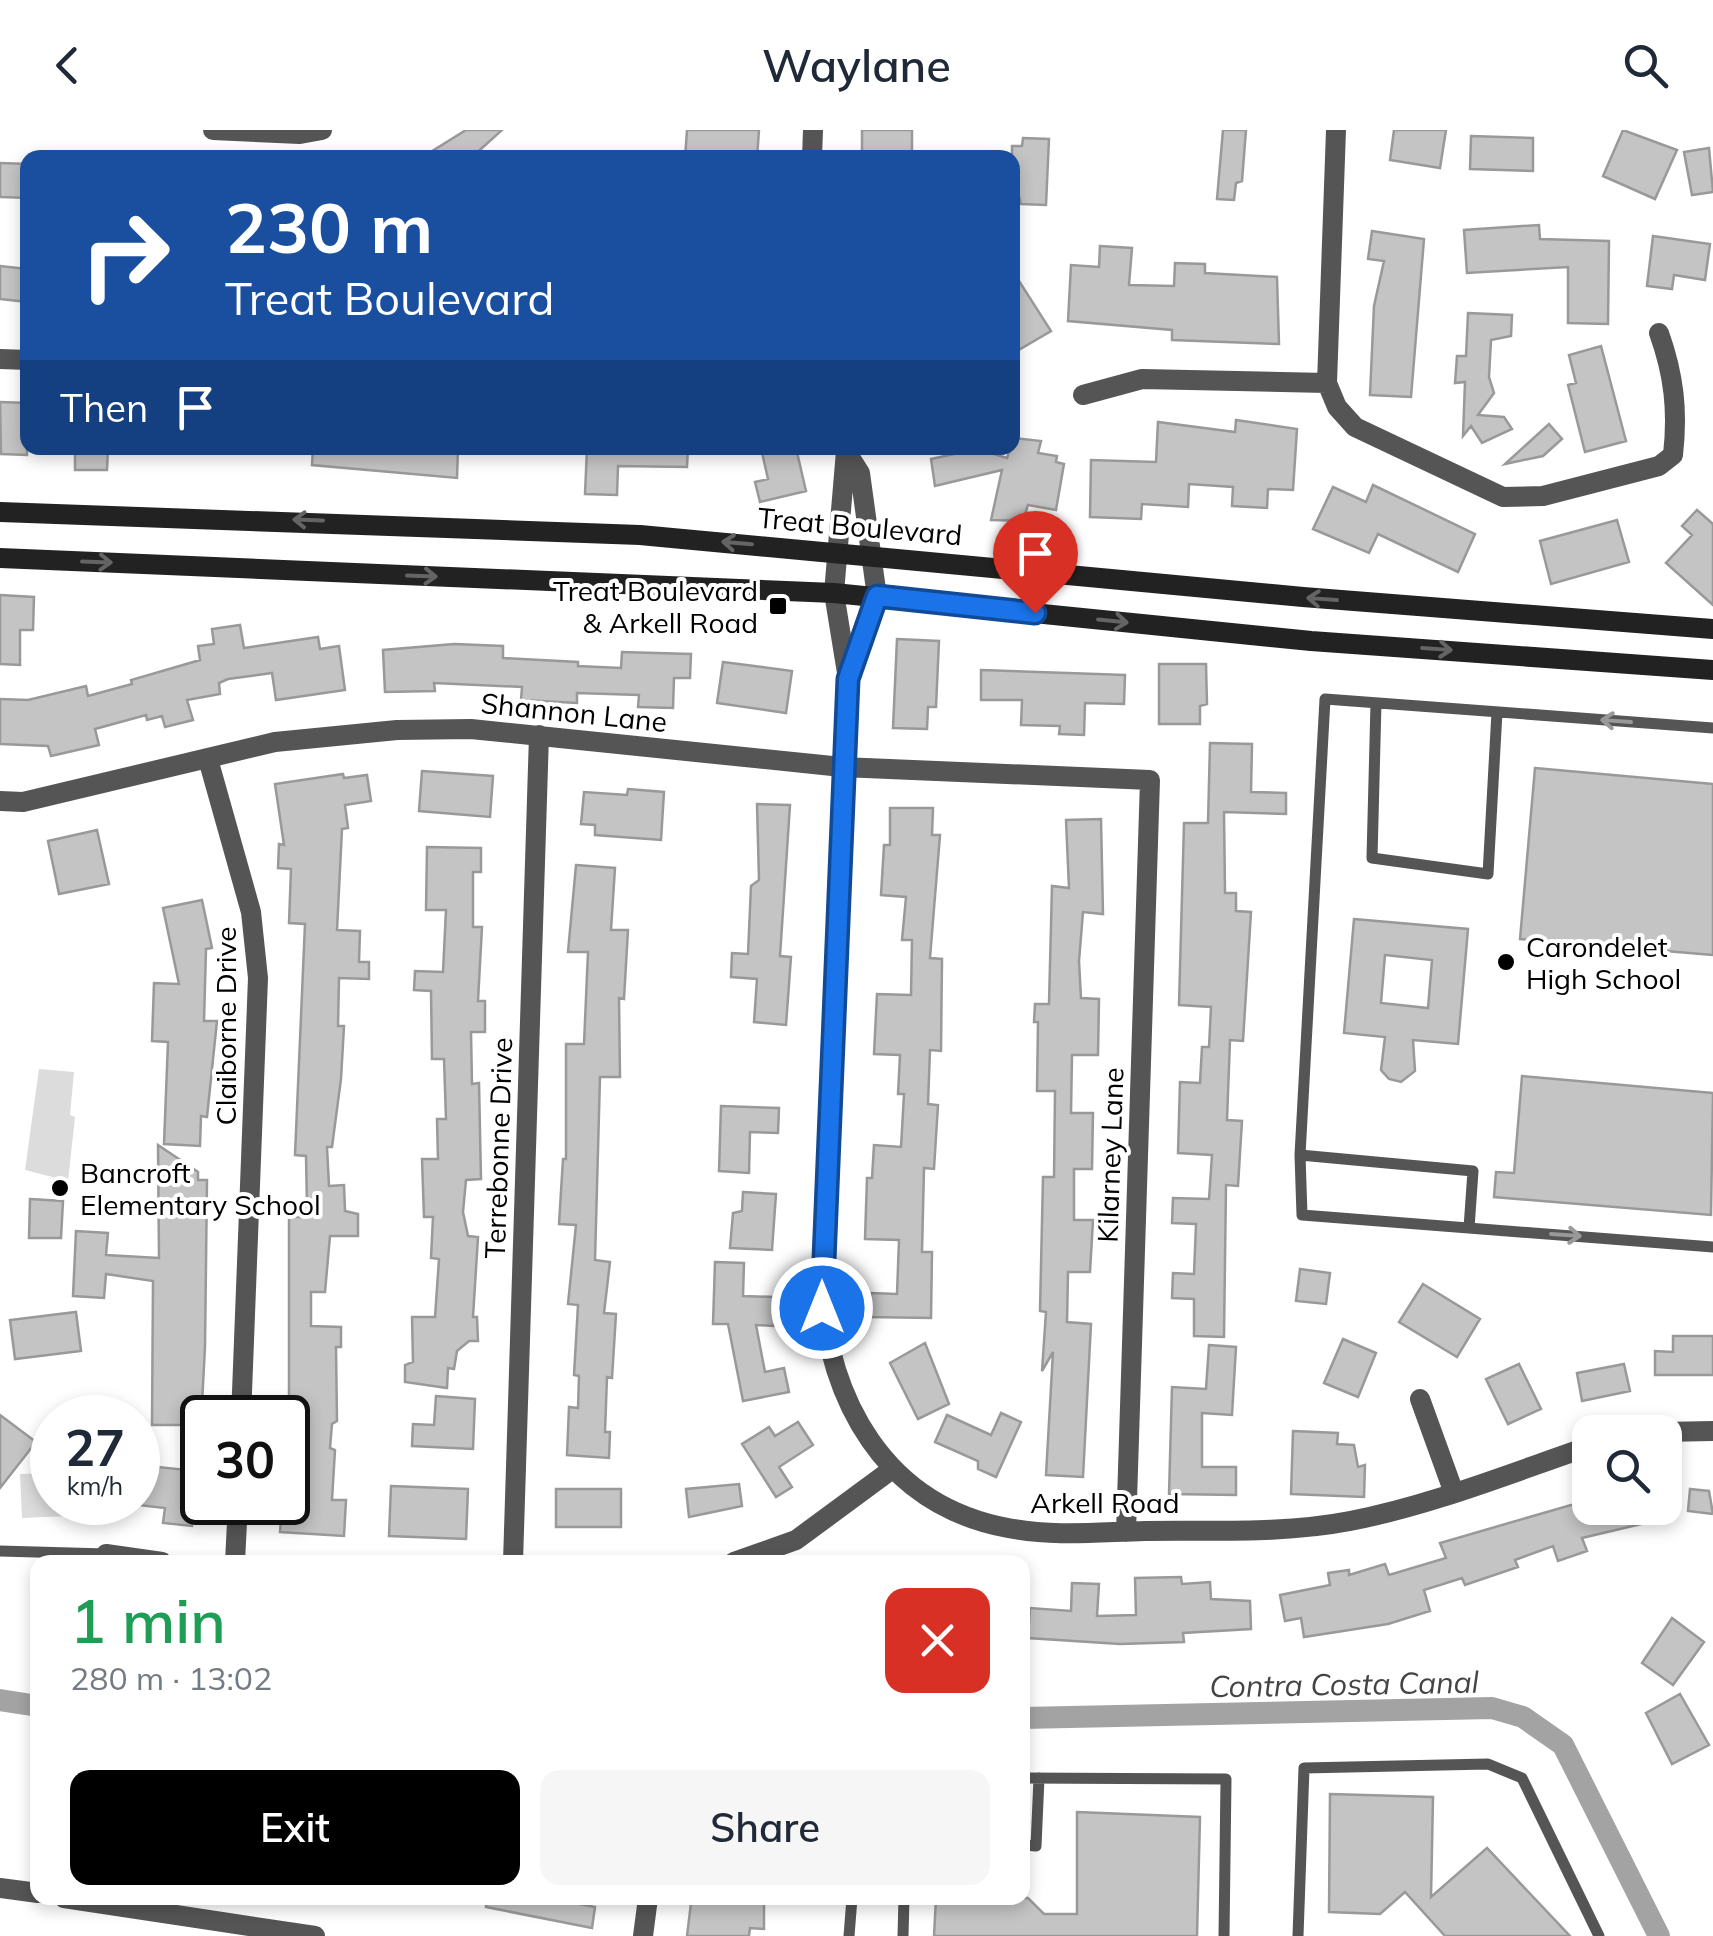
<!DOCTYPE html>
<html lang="en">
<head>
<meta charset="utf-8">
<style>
  body { margin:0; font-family:Mulish,sans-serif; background:#f6f6f7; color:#1f2937; height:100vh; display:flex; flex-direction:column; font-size:38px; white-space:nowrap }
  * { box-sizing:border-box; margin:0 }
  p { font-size:32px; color:#747a83 }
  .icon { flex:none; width:55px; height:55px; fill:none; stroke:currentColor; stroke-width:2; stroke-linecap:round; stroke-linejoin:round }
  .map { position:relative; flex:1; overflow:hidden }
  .panel { position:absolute; left:30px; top:1425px; width:1000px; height:350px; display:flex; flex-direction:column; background:#fff; border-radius:20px; box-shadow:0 5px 15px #0003 }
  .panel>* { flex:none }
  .hud { position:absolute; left:20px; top:20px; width:1000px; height:305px; border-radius:20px; box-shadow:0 5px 15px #0003; background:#1a4fa0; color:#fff; overflow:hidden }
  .buttons { position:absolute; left:1572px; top:1285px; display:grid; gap:20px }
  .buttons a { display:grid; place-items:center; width:110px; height:110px; border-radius:20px; background:#fff; box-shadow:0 5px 15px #0003; font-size:50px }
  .speed { position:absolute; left:30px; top:1265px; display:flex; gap:20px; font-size:50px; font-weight:700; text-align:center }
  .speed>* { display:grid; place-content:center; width:130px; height:130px; border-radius:50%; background:#fff; box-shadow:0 5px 15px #0003; line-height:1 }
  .speed small { font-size:25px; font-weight:400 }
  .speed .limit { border:5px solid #111; border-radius:15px; background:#fff; color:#111 }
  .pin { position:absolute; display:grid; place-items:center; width:85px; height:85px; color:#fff; margin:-102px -42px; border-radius:50% 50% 50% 0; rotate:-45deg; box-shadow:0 0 10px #0007 }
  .pin .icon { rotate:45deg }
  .me { position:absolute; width:110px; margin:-55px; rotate:0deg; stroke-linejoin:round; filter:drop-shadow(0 0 8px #0008) }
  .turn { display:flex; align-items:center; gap:35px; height:210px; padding:0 40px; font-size:45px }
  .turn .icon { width:130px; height:130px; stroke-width:2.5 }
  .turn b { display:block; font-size:70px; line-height:85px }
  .then { display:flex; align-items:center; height:95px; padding:0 40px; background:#0003; gap:20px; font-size:38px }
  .round { display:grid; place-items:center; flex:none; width:105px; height:105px; border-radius:20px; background:#f6f6f7 }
  .overview { display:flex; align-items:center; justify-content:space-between; height:170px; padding:0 40px }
  h1 { font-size:60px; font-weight:600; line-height:75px; color:#1e9e55 }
  .action { display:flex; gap:20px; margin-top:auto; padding:20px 40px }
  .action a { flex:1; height:115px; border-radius:20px; background:#000; color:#fff; font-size:40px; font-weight:600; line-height:115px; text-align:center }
  .action a+a { background:#f6f6f7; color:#1f2937 }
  header { display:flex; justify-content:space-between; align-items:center; height:130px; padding:0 40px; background:#fff; font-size:45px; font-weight:600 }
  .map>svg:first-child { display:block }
</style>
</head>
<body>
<header><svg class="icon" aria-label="back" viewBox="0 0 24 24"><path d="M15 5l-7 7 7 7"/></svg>Waylane<svg class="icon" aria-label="search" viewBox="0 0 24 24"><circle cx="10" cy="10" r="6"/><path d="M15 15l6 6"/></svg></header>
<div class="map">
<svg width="1713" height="1806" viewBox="0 0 1713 1806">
  <rect width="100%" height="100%" fill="#fff"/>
  <path fill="#dcdcdc" d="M 39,939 L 74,942 L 70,985 L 75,987 L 68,1051 L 25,1040 Z
    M 52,1343 L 52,1372 L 67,1373 L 68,1386 L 22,1388 L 20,1344 Z"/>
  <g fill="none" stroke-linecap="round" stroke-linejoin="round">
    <path stroke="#a3a3a3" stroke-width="22" d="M 0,1570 L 38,1576
      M 1022,1588 L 1492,1578 L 1523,1587 L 1563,1615 L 1659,1806"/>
  </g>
  <path fill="#c4c4c4" stroke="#999" stroke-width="2.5" fill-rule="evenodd" d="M 466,0 L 502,0 L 471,28 L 421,28 Z
    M 687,0 L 759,0 L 757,28 L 685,28 Z
    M 862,0 L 912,0 L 912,28 L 862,28 Z
    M 1223,0 L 1246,0 L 1242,51 L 1236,53 L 1234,70 L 1217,69 Z
    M 1394,0 L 1446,0 L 1440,38 L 1390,30 Z
    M 1623,0 L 1677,20 L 1655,69 L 1603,46 Z
    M 1471,6 L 1533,8 L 1533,41 L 1470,39 Z
    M 1023,8 L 1049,9 L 1046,75 L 1021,74 L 1018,62 L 1012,61 L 1012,16 L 1022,16 Z
    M 1709,18 L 1713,62 L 1692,65 L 1684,22 Z
    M 0,33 L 28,34 L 28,68 L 0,67 Z
    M 1539,95 L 1540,109 L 1609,111 L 1608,194 L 1568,193 L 1568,137 L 1467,143 L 1464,100 Z
    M 1372,101 L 1424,109 L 1411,267 L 1370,265 L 1374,176 L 1384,131 L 1368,129 Z
    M 1653,106 L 1710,114 L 1705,150 L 1674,145 L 1672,159 L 1647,156 Z
    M 1100,116 L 1132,118 L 1129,155 L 1174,156 L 1175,133 L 1205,134 L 1205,143 L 1277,147 L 1279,214 L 1172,210 L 1172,200 L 1068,191 L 1071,135 L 1099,137 Z
    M 0,136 L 28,139 L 28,172 L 0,169 Z
    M 1012,140 L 1051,201 L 1012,224 Z
    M 1468,183 L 1512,185 L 1511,206 L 1491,210 L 1489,247 L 1494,263 L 1478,285 L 1504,287 L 1512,299 L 1482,313 L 1471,296 L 1463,306 L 1465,252 L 1455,253 L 1457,226 L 1466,226 Z
    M 1601,216 L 1626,311 L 1585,322 L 1568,255 L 1576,253 L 1569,225 Z
    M 0,272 L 28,273 L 27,325 L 1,324 Z
    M 1236,290 L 1297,299 L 1293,360 L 1268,359 L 1267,378 L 1232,376 L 1233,357 L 1189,354 L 1188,377 L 1142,374 L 1141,389 L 1090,387 L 1091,330 L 1156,332 L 1158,292 L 1235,302 Z
    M 1549,294 L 1562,309 L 1543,326 L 1505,334 Z
    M 1014,308 L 1041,311 L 1038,323 L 1057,326 L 1056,332 L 1064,334 L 1056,380 L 1028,375 L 1023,391 L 991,390 L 1002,340 L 935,356 L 931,329 L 977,319 L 1007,328 Z
    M 75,318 L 108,318 L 107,340 L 75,340 Z
    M 313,318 L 458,318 L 457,348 L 312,335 Z
    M 587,318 L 688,318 L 687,337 L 618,336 L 617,365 L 585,364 Z
    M 761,318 L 796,318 L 806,361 L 760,372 L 755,352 L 768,349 Z
    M 1373,355 L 1475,404 L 1458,442 L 1378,404 L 1369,423 L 1313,399 L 1333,357 L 1366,372 Z
    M 1697,380 L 1713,394 L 1713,475 L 1666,433 L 1692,405 L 1682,396 Z
    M 1617,390 L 1629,432 L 1551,454 L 1540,411 Z
    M 0,465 L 34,467 L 33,500 L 20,500 L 20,535 L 0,534 Z
    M 240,495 L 244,518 L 318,507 L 320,519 L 339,516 L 345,560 L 276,570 L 272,543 L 228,549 L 219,553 L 220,564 L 187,570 L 193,590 L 165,597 L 162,586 L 147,590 L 146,585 L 95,599 L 99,615 L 51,626 L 48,616 L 0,614 L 0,569 L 28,570 L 86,556 L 88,566 L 132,554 L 131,550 L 200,530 L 198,516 L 214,514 L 212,499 Z
    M 897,509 L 939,511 L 936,577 L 928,577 L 927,599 L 893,598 Z
    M 454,514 L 503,516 L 503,528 L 578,532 L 578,536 L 621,538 L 622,522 L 691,524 L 690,548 L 674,548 L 673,578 L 638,577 L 639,565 L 577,563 L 577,573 L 521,570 L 522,557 L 434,553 L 435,561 L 385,562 L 383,520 Z
    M 723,532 L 792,541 L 786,583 L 717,573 Z
    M 1159,534 L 1206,534 L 1207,574 L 1200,576 L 1200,594 L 1159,594 Z
    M 981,540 L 1125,545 L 1124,574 L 1085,573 L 1084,605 L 1059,604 L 1060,596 L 1021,595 L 1022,570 L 981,570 Z
    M 1210,613 L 1252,614 L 1251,662 L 1286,663 L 1286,684 L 1224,682 L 1225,763 L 1236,763 L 1236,781 L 1251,782 L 1243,911 L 1230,910 L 1227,990 L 1242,991 L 1238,1056 L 1226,1055 L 1224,1207 L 1194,1206 L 1194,1169 L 1172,1168 L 1173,1143 L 1194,1144 L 1196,1094 L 1172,1093 L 1173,1068 L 1209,1069 L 1212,1025 L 1178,1023 L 1180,952 L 1200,953 L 1202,917 L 1209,917 L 1211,877 L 1179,875 L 1184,693 L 1208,693 Z
    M 1535,638 L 1713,654 L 1713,825 L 1520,809 Z
    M 422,641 L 493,646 L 490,687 L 419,681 Z
    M 343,644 L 344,648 L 367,645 L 371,671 L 345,675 L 348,698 L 342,699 L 337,800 L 360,801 L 359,832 L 369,832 L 369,849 L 339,848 L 338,896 L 344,896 L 341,949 L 332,1017 L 327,1017 L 329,1056 L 344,1055 L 345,1081 L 358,1084 L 358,1106 L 330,1106 L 325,1162 L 311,1162 L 311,1196 L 341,1197 L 341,1217 L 336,1217 L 337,1291 L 332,1294 L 330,1318 L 335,1320 L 332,1370 L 346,1370 L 344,1406 L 280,1402 L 282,1372 L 288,1372 L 288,1288 L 283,1288 L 284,1267 L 289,1267 L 289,1087 L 302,1087 L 302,1077 L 307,1077 L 306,1026 L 295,1025 L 305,794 L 289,793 L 291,739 L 278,738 L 279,714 L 284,715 L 275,654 Z
    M 628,659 L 664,662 L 661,710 L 595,705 L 595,695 L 581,694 L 584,662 L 627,665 Z
    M 757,674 L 790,675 L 780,826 L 791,827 L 786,895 L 754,892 L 757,849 L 731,847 L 732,823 L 748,824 L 751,756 L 759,750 Z
    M 890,678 L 933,678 L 932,705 L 940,705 L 930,828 L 942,829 L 941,921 L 930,920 L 928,974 L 938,975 L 934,1039 L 924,1038 L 922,1122 L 932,1122 L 931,1188 L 870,1187 L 871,1163 L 897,1164 L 899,1110 L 865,1109 L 867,1048 L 872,1048 L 874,1015 L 901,1017 L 904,964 L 898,964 L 900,925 L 874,924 L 877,864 L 911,865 L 912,810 L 902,810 L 906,767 L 881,765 L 884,715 L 890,715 Z
    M 1101,689 L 1103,784 L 1083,782 L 1079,831 L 1081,868 L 1099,869 L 1098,925 L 1072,925 L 1071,983 L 1093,983 L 1092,1039 L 1074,1039 L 1074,1090 L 1093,1090 L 1090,1142 L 1068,1142 L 1067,1192 L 1091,1194 L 1083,1347 L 1046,1345 L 1053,1222 L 1042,1241 L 1046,1182 L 1040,1181 L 1043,1047 L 1054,1047 L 1055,961 L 1037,961 L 1038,892 L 1034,892 L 1035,874 L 1049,874 L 1052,756 L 1069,758 L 1066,690 Z
    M 97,700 L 109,754 L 59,764 L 48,711 Z
    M 427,717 L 481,718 L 481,742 L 473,742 L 473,797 L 482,797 L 478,871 L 485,871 L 485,902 L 471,902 L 472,954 L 479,953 L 481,1049 L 466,1050 L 463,1082 L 468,1106 L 478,1107 L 473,1187 L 477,1187 L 478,1211 L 469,1211 L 457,1221 L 454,1239 L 448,1238 L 447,1258 L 405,1252 L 405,1235 L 413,1232 L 412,1187 L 435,1187 L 439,1129 L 431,1128 L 433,1087 L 424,1087 L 422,1029 L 438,1029 L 437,989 L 446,989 L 444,929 L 432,929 L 431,861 L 414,860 L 415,841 L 443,842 L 446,780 L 426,780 Z
    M 576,735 L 615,738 L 611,800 L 628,800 L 624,869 L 619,868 L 620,947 L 600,947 L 595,1130 L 610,1132 L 604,1183 L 616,1184 L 612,1248 L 607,1247 L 605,1302 L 610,1302 L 609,1328 L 567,1325 L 569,1277 L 578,1278 L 579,1246 L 574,1245 L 578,1175 L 568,1174 L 576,1095 L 559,1094 L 563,1029 L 566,1029 L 566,914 L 584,914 L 588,822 L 568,822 Z
    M 202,770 L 212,818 L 206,819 L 204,891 L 217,891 L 207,987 L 201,986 L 200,1016 L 164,1014 L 168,912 L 152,911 L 154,853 L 179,854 L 163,778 Z
    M 1354,789 L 1468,799 L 1458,914 L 1413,910 L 1415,941 L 1401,952 L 1389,949 L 1381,940 L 1385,907 L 1344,903 ZM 1385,825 L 1432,830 L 1428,878 L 1381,873 Z
    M 1522,946 L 1713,963 L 1711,1085 L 1494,1067 L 1496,1042 L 1514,1043 Z
    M 721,976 L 779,978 L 778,1003 L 750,1002 L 749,1043 L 719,1041 Z
    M 158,1015 L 198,1042 L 198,1050 L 207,1050 L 205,1217 L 202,1274 L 195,1274 L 195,1295 L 152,1295 L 153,1151 L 106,1144 L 104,1168 L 73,1166 L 76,1101 L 108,1103 L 106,1125 L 159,1128 Z
    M 743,1062 L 776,1064 L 772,1120 L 730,1118 L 733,1083 L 742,1081 Z
    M 30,1069 L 63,1071 L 61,1108 L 29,1108 Z
    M 715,1132 L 744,1133 L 743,1166 L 775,1167 L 774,1196 L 756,1195 L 765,1242 L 784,1238 L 789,1262 L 743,1271 L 728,1194 L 713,1194 Z
    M 1300,1139 L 1330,1143 L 1326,1174 L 1296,1171 Z
    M 1423,1154 L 1480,1189 L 1457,1227 L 1399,1192 Z
    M 76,1182 L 81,1221 L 15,1229 L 10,1190 Z
    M 1673,1206 L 1713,1206 L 1713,1245 L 1655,1245 L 1655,1221 L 1673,1222 Z
    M 1343,1209 L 1376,1223 L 1358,1267 L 1324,1253 Z
    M 925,1213 L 949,1274 L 918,1289 L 890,1233 Z
    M 1209,1215 L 1236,1217 L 1232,1285 L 1202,1283 L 1202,1337 L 1236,1337 L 1236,1365 L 1169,1364 L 1172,1257 L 1206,1259 Z
    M 1519,1234 L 1541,1279 L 1508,1294 L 1486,1249 Z
    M 1624,1234 L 1630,1261 L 1582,1271 L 1577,1243 Z
    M 436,1266 L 475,1269 L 473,1319 L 412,1316 L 413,1294 L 434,1295 Z
    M 1001,1283 L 1021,1292 L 996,1347 L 978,1339 L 978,1331 L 935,1312 L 947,1285 L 991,1305 Z
    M 0,1285 L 36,1312 L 0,1358 Z
    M 798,1292 L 813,1315 L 779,1337 L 792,1357 L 776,1367 L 742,1314 L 769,1297 L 775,1306 Z
    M 1293,1301 L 1338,1303 L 1337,1314 L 1354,1315 L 1358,1337 L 1365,1335 L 1364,1367 L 1291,1364 Z
    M 148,1336 L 197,1341 L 192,1396 L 163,1393 L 165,1378 L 138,1375 L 138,1352 L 147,1352 Z
    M 739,1354 L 742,1376 L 689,1387 L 686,1359 Z
    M 391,1356 L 468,1359 L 466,1409 L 389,1406 Z
    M 556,1359 L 621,1359 L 621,1397 L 556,1397 Z
    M 1690,1359 L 1709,1361 L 1713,1384 L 1688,1381 Z
    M 1571,1375 L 1674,1378 L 1675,1386 L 1582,1408 L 1587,1421 L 1558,1431 L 1553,1416 L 1515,1430 L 1518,1437 L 1465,1455 L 1462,1448 L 1424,1460 L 1430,1481 L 1388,1494 L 1304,1507 L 1301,1488 L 1285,1491 L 1280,1465 L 1330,1455 L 1328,1443 L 1349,1440 L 1349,1445 L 1385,1434 L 1389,1445 L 1446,1428 L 1440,1413 Z
    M 1181,1447 L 1182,1454 L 1210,1452 L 1211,1469 L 1250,1471 L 1251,1499 L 1183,1503 L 1184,1512 L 1120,1514 L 1028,1508 L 1030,1478 L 1071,1481 L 1072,1453 L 1099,1454 L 1097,1486 L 1136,1485 L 1135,1448 Z
    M 1672,1488 L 1704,1512 L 1673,1555 L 1642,1533 Z
    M 1680,1564 L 1709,1615 L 1672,1634 L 1646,1583 Z
    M 1330,1664 L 1433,1667 L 1431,1767 L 1487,1718 L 1570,1806 L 1445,1806 L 1405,1762 L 1380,1784 L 1329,1782 Z
    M 1077,1682 L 1200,1687 L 1197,1806 L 934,1806 L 936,1768 L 1028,1768 L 1044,1784 L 1077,1784 Z
    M 487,1768 L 564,1768 L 564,1771 L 595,1777 L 592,1798 L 486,1777 Z
    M 697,1768 L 764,1769 L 764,1799 L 750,1798 L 749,1806 L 687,1806 L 691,1773 L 696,1773 Z"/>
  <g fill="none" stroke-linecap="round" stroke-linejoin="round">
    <path stroke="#555" stroke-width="11" d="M 1376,573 L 1372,728 L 1488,744 L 1497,582
      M 1300,1025 L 1325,569 L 1713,598
      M 1469,1098 L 1473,1041 L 1300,1025 L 1302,1085 L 1713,1117
      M 0,1421 L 106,1424
      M 1022,1648 L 1226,1649 L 1224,1806
      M 1022,1715 L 1036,1716 L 1039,1648
      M 849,1806 L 852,1768
      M 903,1806 L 904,1768
      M 1298,1806 L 1304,1638 L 1488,1634 L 1522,1648 L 1599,1806"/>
    <path stroke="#555" stroke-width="20" d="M 213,0 L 300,4 L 322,0
      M 1336,0 L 1327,253 L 1337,277 L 1355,297 L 1503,367 L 1543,366 L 1659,336 L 1673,325 C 1678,281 1674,245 1659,203
      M 812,28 L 813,0
      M 0,229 L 28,230
      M 1083,265 L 1142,249 L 1327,253
      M 848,549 L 877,467 L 860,343 L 846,321 L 834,463 L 848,549 L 821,1154 C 828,1270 884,1375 1008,1398 C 1054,1407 1099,1402 1145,1401 C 1213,1400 1283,1404 1350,1391 C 1432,1375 1511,1343 1590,1316
      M 208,629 L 251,782 L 258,848 L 241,1288
      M 0,671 L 23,672 L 275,612 L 397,600 L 471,599 L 842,637 L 1150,650 L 1126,1402
      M 1420,1269 L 1454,1363
      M 1661,1302 L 1713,1301
      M 106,1424 L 162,1432
      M 235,1432 L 238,1372
      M 513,1432 L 539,605
      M 734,1432 L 796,1410 L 891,1340
      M 0,1758 L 38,1763
      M 64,1768 L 315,1806
      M 643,1806 L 648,1768"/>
    <path stroke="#222" stroke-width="20" d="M 0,382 L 640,405 L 1303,467 L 1713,499
      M 0,428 L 834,463 L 1311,511 L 1713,540"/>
  </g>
  <defs><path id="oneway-shaft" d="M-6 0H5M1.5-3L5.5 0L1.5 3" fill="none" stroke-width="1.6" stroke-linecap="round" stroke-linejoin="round" transform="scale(2.5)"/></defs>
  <g stroke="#646464">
    <use href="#oneway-shaft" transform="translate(308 390) rotate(-178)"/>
    <use href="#oneway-shaft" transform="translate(737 413) rotate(-175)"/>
    <use href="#oneway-shaft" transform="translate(97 432) rotate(2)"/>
    <use href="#oneway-shaft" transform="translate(422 446) rotate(2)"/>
    <use href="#oneway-shaft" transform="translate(1322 469) rotate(-176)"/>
    <use href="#oneway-shaft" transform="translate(1113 491) rotate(6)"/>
    <use href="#oneway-shaft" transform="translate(1437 519) rotate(4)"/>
  </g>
  <g stroke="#999">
    <use href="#oneway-shaft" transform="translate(1616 591) rotate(-176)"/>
    <use href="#oneway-shaft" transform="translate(1566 1105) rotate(4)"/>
  </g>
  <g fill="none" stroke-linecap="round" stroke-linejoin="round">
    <g stroke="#114b97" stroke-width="25">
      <path id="route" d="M 822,1178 L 848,549 L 877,466 L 1035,483"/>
    </g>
    <use href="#route" stroke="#1a73e8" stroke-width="18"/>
  </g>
  <g fill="#000" stroke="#fff" stroke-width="4">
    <rect x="768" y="466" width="20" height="20" rx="5"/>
    <circle cx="1506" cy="832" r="10"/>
    <circle cx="60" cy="1058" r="10"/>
  </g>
  <g text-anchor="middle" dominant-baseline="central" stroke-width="8" stroke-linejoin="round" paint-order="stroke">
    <g font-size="28" fill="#000" stroke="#fff">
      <text transform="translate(860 396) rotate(5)">Treat Boulevard</text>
      <text transform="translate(574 582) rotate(6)">Shannon Lane</text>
      <text transform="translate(225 896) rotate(-90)">Claiborne Drive</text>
      <text transform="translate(498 1018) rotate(-88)">Terrebonne Drive</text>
      <text transform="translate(1110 1025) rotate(-88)">Kilarney Lane</text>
      <text x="1105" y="1372">Arkell Road</text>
    </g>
    <g font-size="28" fill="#000" stroke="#fff" text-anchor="start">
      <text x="758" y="460" text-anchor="end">Treat Boulevard<tspan x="758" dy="32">&amp; Arkell Road</tspan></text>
      <text x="1526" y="816">Carondelet<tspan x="1526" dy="32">High School</tspan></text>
      <text x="80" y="1042">Bancroft<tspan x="80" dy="32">Elementary School</tspan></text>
    </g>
    <g font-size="30" font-style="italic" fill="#444" stroke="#fff">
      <text transform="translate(1344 1554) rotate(-1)">Contra Costa Canal</text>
    </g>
  </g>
</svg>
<div class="buttons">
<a><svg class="icon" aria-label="search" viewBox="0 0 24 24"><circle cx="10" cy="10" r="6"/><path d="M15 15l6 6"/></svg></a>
</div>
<div class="speed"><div>27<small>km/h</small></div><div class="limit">30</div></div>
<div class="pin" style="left:1035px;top:483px;background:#d93025"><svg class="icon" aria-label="arrive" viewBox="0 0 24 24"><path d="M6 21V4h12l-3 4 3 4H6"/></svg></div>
<svg class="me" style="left:822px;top:1178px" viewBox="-20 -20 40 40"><circle r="17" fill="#1a73e8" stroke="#fff" stroke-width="3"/><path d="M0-11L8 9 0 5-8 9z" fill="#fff"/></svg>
<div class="hud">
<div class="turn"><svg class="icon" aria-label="right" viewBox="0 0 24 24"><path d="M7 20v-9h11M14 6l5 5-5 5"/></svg><div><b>230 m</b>Treat Boulevard</div></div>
<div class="then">Then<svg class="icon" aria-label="arrive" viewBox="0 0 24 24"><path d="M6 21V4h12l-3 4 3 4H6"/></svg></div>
</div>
<section class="panel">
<div class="overview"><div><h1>1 min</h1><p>280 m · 13:02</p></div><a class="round" style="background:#d93025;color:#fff"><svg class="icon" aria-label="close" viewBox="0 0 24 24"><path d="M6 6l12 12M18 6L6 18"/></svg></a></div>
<div class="action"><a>Exit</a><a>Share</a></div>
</section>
</div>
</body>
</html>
